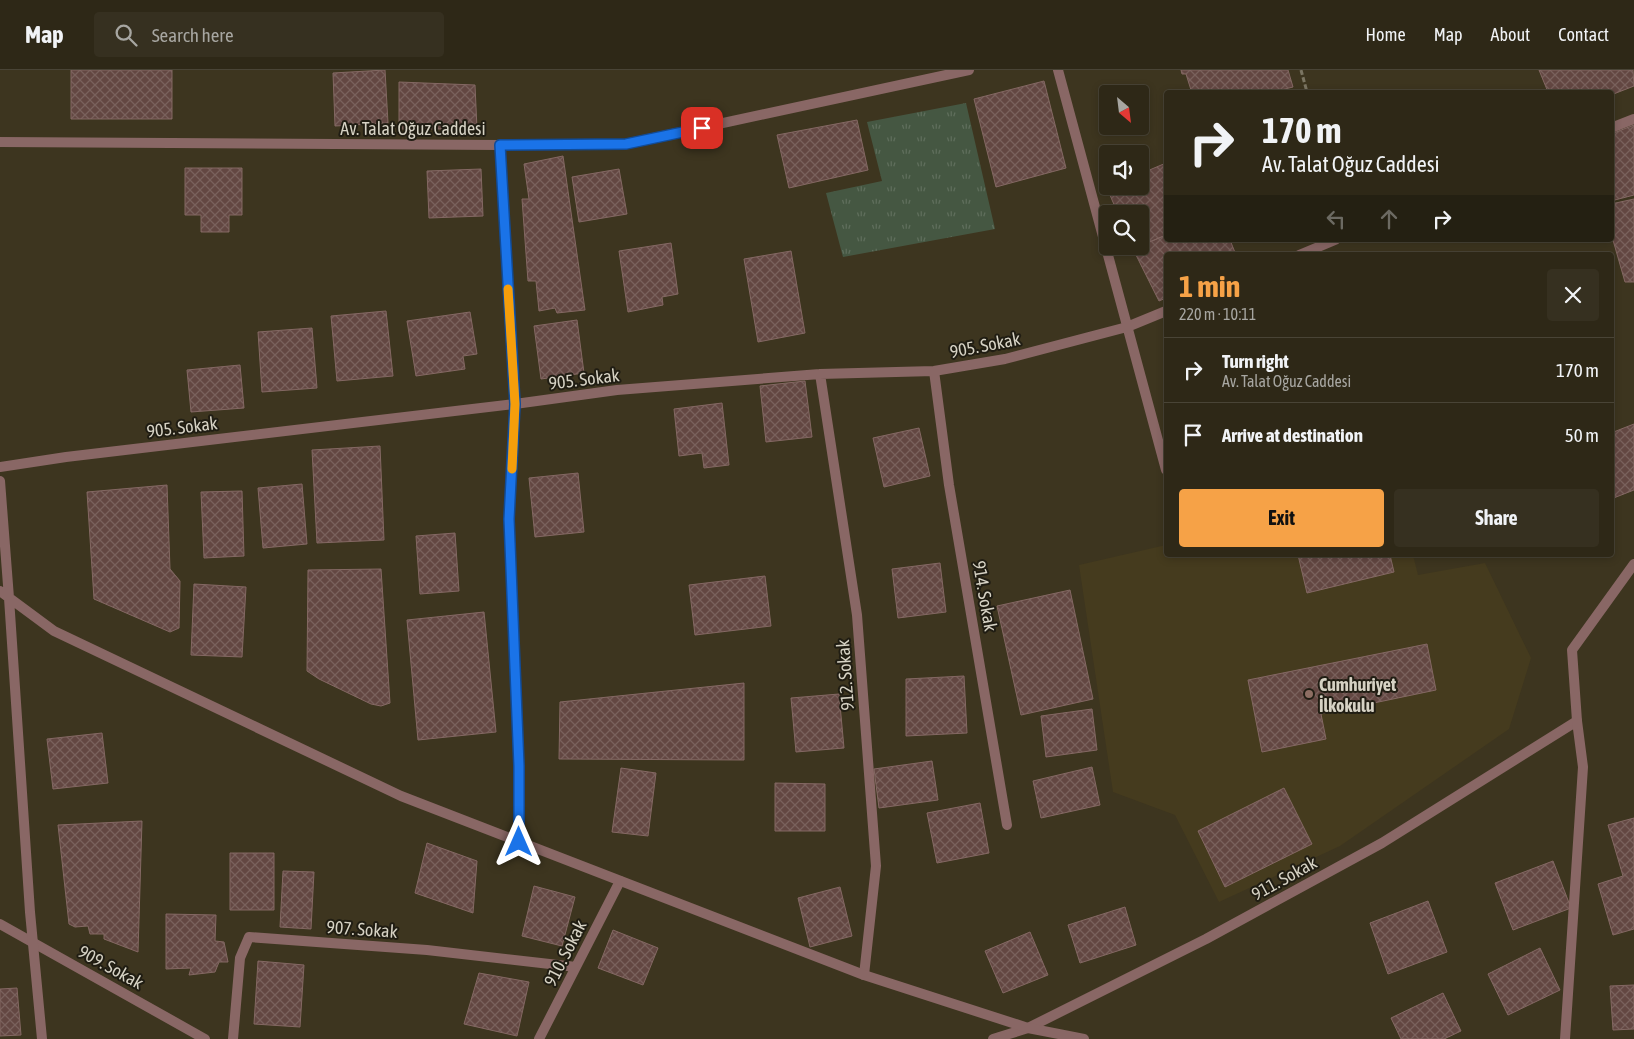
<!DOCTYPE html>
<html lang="en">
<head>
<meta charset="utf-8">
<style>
  body { margin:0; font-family:"Asap Condensed",sans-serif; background:#363020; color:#f1f3f6; height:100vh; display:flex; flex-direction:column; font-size:19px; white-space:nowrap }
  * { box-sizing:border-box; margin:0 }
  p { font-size:16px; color:#a7a6a1 }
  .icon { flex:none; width:28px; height:28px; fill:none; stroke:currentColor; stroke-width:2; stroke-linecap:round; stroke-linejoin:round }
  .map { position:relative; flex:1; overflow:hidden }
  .details { position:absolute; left:1164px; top:182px; width:450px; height:305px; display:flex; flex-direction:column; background:#2e2817; border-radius:5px; box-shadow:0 2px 8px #0003,0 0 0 1px #494436 }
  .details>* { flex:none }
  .top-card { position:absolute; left:1164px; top:20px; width:450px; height:152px; border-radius:5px; box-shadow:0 2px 8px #0003,0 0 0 1px #494436; background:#2e2817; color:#f1f3f6; overflow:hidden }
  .needle { width:32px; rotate:152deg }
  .buttons { position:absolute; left:1099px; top:15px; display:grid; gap:10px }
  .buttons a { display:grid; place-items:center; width:50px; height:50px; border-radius:5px; background:#2e2817; box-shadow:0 2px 8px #0003,0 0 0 1px #494436; font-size:25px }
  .pin { position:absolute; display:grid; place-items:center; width:42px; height:42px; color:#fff; margin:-21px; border-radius:10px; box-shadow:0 2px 8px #0006 }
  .me { position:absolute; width:55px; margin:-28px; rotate:0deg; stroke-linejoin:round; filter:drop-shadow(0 0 4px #0008) }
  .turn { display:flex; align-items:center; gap:18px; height:105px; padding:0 15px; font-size:22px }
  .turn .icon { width:65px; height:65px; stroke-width:2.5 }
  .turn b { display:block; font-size:35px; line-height:42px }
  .lanes { display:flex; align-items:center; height:48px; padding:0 15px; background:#0003; justify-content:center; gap:25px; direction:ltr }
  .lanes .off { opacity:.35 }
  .round { display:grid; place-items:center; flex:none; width:52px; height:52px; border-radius:5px; background:#363020 }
  .overview { display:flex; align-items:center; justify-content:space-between; height:85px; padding:0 15px }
  h1 { font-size:30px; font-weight:700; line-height:38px; color:#f6a247 }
  .cta { display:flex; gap:10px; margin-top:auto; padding:10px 15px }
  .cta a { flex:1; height:58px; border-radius:5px; background:#f6a247; color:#111; font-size:20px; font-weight:700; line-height:58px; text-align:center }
  .cta a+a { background:#363020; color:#f1f3f6 }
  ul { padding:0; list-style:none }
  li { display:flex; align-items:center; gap:15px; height:65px; padding:0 15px; border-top:1px solid #494436 }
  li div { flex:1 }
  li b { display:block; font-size:19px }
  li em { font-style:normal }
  header { display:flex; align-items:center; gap:30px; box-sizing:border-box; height:70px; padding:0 25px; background:#2e2817; border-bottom:1px solid #494436 }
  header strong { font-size:24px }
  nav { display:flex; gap:28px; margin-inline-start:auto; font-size:18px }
  .search { width:350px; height:45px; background:#363020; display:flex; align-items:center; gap:12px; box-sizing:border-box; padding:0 18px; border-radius:5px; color:#a7a6a1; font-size:19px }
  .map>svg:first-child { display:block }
</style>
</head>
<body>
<header>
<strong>Map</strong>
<div class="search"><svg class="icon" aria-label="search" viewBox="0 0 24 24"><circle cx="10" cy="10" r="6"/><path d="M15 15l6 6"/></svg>Search here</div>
<nav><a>Home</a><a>Map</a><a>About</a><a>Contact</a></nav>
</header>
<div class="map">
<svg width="1634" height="969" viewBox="0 0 1634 969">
  <defs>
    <pattern id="park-tufts" width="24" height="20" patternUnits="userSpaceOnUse" patternTransform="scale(1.25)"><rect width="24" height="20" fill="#455742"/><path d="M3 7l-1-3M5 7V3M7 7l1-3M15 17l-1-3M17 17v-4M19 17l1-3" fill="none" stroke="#5f6e5c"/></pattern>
    <pattern id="building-cross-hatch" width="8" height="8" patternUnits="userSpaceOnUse" patternTransform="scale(1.25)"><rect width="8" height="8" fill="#634742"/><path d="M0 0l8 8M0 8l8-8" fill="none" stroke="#79615c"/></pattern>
  </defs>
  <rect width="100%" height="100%" fill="#3d351f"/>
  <path fill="#453b1e" d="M 1166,475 L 1166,485 L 1413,485 L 1418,505 L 1485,493 L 1531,588 L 1509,659 L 1340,776 L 1219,832 L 1175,745 L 1113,722 L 1079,495 Z"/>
  <path fill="url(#park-tufts)" d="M 966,33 L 995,159 L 843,187 L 826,123 L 882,111 L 867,52 Z"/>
  <path fill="url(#building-cross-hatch)" stroke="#846863" d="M 71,0 L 172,0 L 172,49 L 71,49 Z
    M 385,0 L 388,53 L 335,56 L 333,3 Z
    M 1181,0 L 1288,0 L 1293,17 L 1273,22 L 1182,22 L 1191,20 L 1186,4 L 1182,4 Z
    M 1539,0 L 1633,0 L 1634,16 L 1611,25 L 1611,22 L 1548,22 Z
    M 1044,11 L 1066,98 L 996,117 L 974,29 Z
    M 399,12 L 475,15 L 477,59 L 399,59 Z
    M 857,50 L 868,100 L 789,118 L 777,65 Z
    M 1634,55 L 1634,125 L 1611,131 L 1611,64 Z
    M 563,86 L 585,240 L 557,243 L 555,238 L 539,241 L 536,211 L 528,211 L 522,129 L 529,129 L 524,94 Z
    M 1166,93 L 1166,165 L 1133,179 L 1132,176 L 1140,176 L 1140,144 L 1118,144 L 1107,118 L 1111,116 L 1140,116 L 1140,104 Z
    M 185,98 L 242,98 L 242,145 L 229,145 L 229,162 L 201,162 L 201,145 L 185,145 Z
    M 481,99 L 483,146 L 429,148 L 427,101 Z
    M 619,99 L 627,144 L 579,152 L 572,107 Z
    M 1634,129 L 1634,212 L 1625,212 L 1611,163 L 1611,134 Z
    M 1166,165 L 1166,170 L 1230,170 L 1236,185 L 1166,185 L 1166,228 L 1159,231 L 1133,179 Z
    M 671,173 L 678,224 L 662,227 L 663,235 L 628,242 L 619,181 Z
    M 791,181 L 805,263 L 758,272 L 744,189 Z
    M 386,241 L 393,306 L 337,311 L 331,246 Z
    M 470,242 L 477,284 L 463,286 L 465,299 L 416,306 L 407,251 Z
    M 577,250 L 584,303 L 541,309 L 534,256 Z
    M 312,258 L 317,318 L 262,322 L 258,262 Z
    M 240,295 L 244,338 L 191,342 L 187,300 Z
    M 805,311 L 812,367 L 766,372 L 760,316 Z
    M 722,333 L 729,395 L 704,398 L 702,383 L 679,386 L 674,339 Z
    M 1634,354 L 1634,420 L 1611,429 L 1611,363 Z
    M 919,358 L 930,406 L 884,417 L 873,368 Z
    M 380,376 L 384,470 L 317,473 L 312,380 Z
    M 578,403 L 584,462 L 535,467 L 529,408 Z
    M 302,414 L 307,474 L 263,478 L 258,418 Z
    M 167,415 L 170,499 L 180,511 L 179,558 L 170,562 L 94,529 L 87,422 Z
    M 242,421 L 244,486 L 204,488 L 201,422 Z
    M 455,463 L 459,521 L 420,524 L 416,466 Z
    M 1298,485 L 1390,485 L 1394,502 L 1307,523 Z
    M 940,493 L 946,542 L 898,548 L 892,499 Z
    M 381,499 L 390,633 L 381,636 L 371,634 L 319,609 L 307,601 L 308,500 Z
    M 765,506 L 771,556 L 695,565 L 689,515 Z
    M 194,514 L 246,517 L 242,587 L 191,585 Z
    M 1070,520 L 1093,629 L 1021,645 L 997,536 Z
    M 484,542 L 496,662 L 418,670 L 407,550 Z
    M 1427,574 L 1436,620 L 1321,644 L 1326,669 L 1262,682 L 1248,610 Z
    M 964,606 L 967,663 L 906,666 L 906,609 Z
    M 744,613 L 744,690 L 559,689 L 560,632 Z
    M 839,624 L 844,678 L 796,682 L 791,628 Z
    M 1092,639 L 1097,680 L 1046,687 L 1041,646 Z
    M 102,663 L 108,713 L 53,719 L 47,669 Z
    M 932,691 L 938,730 L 879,738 L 874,699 Z
    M 1092,697 L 1100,735 L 1041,748 L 1033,711 Z
    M 621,698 L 656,703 L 648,766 L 612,762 Z
    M 775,713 L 825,714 L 825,761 L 775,761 Z
    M 1284,718 L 1312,774 L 1225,817 L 1198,761 Z
    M 980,733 L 989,783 L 937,793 L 927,743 Z
    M 1634,748 L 1634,859 L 1613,865 L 1598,814 L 1623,806 L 1608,755 Z
    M 142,751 L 138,882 L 104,869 L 104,864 L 90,864 L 88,856 L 75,857 L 69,854 L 58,755 Z
    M 427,773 L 477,791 L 473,843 L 415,823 Z
    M 230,783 L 274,783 L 274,840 L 230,840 Z
    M 1553,791 L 1571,838 L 1513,860 L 1495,813 Z
    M 283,801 L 314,802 L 311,859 L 280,857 Z
    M 534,816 L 575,827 L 562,876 L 522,866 Z
    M 840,817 L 852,866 L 810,877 L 798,828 Z
    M 1428,831 L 1447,882 L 1388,904 L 1370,853 Z
    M 1125,837 L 1136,875 L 1080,893 L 1068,855 Z
    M 166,844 L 216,845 L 215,871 L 224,872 L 228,892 L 219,892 L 215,902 L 189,905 L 191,898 L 166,899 Z
    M 613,860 L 658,878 L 643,915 L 598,898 Z
    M 1030,862 L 1048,905 L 1003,923 L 985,881 Z
    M 1540,878 L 1560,920 L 1508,945 L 1488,904 Z
    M 258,891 L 304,895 L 300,957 L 254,954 Z
    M 479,903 L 529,912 L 517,966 L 464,954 Z
    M 1634,915 L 1634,959 L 1613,960 L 1610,916 Z
    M 17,918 L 21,965 L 0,966 L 0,919 Z
    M 1443,923 L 1461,961 L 1444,969 L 1401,969 L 1391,948 Z"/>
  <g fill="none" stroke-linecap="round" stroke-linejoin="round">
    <path stroke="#7b7562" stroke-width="3" stroke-dasharray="5 2.5" stroke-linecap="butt" d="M 1301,0 L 1307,22"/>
    <path stroke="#896765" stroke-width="10" d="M 1058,0 L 1166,400
      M 1611,58 L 1634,49
      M 500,75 L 515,334 L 509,449 L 519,695 L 519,772
      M 1299,185 L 1335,170
      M 934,301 L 949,415 L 1007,755
      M 820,304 L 857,545 L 876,796 L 864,905
      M 0,397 L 66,387 L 515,334 L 617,320 L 820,304 L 934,301 L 1005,289 L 1127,257 L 1166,241
      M 0,854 L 205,969
      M 233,969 L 240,888 L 249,867 L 427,880 L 576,897
      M 539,969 L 620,811
      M 993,969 L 1028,958 L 1206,869 L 1382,773 L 1577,651"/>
    <path stroke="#896765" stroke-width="10" d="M 0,72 L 500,75 L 626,74 L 969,0
      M 0,411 L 9,528 L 30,842 L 42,969
      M 0,521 L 54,561 L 401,726 L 864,905 L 1028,958 L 1084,969
      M 1565,969 L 1583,697 L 1577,651 L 1572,580 L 1634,494"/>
  </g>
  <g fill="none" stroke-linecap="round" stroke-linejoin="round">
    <g stroke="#114b97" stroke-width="12">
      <path id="route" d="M 519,772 L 519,696 L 509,449 L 515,334 L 500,75 L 626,74 L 702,58"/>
    </g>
    <use href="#route" stroke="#1a73e8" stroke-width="9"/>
    <path stroke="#f59e0b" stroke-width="9" d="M 508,219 L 515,334 L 512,399"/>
  </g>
  <circle fill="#8d6e63" stroke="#201d13" stroke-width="2" cx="1309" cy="624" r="5"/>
  <g text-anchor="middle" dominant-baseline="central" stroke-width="4" stroke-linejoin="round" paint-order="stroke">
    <g font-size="18" fill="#d6d2c4" stroke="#201d13">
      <text x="413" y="58">Av. Talat Oğuz Caddesi</text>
      <text transform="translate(985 275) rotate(-11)">905. Sokak</text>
      <text transform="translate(584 309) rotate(-7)">905. Sokak</text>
      <text transform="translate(182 357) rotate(-7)">905. Sokak</text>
      <text transform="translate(985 526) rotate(80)">914. Sokak</text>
      <text transform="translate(845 605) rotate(-94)">912. Sokak</text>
      <text transform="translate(1284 808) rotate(-29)">911. Sokak</text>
      <text transform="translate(362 859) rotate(4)">907. Sokak</text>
      <text transform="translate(565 883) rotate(-63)">910. Sokak</text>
      <text transform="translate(111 897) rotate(29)">909. Sokak</text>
    </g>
    <g font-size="18" font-weight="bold" fill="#d6d2c4" stroke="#201d13" text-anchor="start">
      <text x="1319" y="614">Cumhuriyet<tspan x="1319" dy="21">İlkokulu</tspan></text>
    </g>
  </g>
</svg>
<div class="buttons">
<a><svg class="needle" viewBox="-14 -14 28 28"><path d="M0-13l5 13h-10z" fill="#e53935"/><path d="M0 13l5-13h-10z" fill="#a7a6a1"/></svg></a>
<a><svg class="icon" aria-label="sound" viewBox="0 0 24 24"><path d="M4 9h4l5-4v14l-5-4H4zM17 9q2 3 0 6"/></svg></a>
<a><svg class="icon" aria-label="search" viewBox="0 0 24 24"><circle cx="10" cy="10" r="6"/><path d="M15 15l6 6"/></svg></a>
</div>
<div class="pin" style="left:702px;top:58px;background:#d93025"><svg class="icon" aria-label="arrive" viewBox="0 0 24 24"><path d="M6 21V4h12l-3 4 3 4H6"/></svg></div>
<svg class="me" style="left:519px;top:772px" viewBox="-20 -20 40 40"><path d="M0-17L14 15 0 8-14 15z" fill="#1a73e8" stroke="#fff" stroke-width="4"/></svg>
<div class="top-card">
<div class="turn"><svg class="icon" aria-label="right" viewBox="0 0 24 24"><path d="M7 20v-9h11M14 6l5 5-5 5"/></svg><div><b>170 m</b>Av. Talat Oğuz Caddesi</div></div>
<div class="lanes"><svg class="icon off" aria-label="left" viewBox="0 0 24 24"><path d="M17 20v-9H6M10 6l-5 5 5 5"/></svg><svg class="icon off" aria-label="ahead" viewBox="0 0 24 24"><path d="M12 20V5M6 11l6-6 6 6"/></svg><svg class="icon" aria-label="right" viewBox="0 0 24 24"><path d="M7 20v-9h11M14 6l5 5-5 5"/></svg></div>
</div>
<section class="details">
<div class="overview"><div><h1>1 min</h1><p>220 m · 10:11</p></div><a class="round"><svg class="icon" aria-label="close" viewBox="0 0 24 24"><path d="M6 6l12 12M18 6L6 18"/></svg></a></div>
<ul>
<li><svg class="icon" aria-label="right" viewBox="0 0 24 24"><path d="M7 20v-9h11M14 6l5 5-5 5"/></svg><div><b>Turn right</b><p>Av. Talat Oğuz Caddesi</p></div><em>170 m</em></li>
<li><svg class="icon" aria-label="arrive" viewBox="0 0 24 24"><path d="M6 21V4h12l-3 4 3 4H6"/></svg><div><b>Arrive at destination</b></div><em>50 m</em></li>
</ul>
<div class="cta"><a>Exit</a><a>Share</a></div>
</section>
</div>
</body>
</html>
